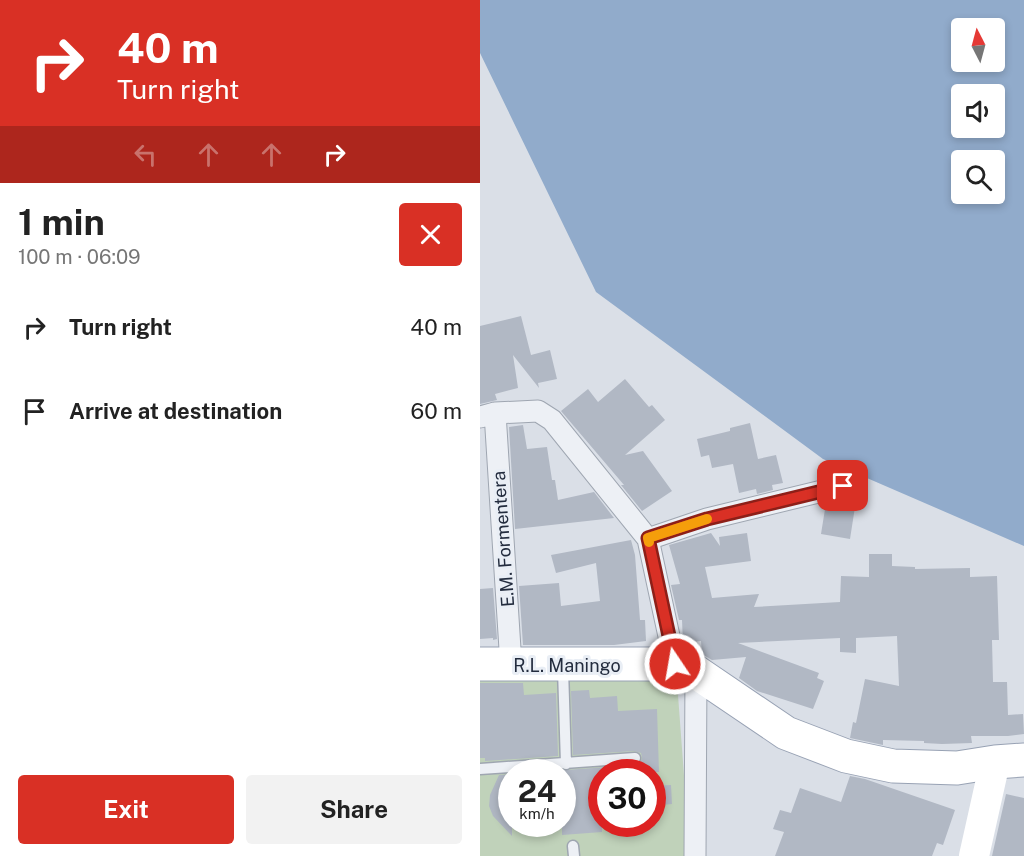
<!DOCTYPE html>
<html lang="en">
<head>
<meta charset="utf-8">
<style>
  body { margin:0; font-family:"Public Sans",sans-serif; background:#f2f2f2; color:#222; height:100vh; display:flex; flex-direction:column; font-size:22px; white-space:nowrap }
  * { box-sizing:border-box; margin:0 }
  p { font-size:20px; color:#767676 }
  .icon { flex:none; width:33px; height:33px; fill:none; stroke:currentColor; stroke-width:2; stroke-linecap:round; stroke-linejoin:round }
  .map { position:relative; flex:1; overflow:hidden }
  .side { display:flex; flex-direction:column; background:#fff; width:480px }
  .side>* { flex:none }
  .hud { background:#d93025; color:#fff; overflow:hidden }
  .needle { width:39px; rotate:354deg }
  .controls { position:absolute; left:471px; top:18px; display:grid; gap:12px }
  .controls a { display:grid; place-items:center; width:54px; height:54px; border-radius:6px; background:#fff; box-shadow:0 3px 9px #0003; font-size:30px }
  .speed { position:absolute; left:18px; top:759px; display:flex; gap:12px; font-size:30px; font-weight:700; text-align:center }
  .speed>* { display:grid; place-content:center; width:78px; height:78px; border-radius:50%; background:#fff; box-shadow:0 3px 9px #0003; line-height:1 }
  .speed small { font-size:15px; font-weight:400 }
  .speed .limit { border:9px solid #d22; background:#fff; color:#111 }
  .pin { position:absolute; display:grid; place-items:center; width:51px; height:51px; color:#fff; margin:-26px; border-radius:12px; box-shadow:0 3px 9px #0006 }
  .me { position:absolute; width:66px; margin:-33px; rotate:348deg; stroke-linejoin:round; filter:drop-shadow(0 0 4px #0008) }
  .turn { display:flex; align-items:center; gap:21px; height:126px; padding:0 18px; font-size:27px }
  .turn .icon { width:78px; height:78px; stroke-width:2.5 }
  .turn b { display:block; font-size:42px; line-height:51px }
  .lanes { display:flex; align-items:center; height:57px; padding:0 18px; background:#0003; justify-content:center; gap:30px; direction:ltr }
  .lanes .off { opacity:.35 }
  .round { display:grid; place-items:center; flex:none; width:63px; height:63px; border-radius:6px; background:#f2f2f2 }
  .overview { display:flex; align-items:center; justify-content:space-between; height:102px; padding:0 18px }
  h1 { font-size:36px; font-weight:700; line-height:45px }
  .cta { display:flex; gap:12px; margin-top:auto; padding:12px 18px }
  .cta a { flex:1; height:69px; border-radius:6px; background:#d93025; color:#fff; font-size:24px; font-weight:700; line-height:69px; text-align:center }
  .cta a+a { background:#f2f2f2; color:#222 }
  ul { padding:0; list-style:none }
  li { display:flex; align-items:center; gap:18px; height:84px; padding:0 18px }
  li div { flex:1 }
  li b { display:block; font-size:22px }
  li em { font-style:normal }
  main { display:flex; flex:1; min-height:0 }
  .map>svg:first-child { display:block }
</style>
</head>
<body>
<main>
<section class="side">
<div class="hud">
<div class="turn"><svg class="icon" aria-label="right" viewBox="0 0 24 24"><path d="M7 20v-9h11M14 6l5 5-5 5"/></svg><div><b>40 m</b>Turn right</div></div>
<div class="lanes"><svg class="icon off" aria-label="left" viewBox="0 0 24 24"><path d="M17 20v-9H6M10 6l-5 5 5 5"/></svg><svg class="icon off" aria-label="ahead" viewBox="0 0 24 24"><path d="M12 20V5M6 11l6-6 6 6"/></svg><svg class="icon off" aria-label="ahead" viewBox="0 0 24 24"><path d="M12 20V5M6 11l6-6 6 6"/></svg><svg class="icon" aria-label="right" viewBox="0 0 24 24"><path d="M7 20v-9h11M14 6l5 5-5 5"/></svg></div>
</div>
<div class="overview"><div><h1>1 min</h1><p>100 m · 06:09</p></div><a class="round" style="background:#d93025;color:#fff"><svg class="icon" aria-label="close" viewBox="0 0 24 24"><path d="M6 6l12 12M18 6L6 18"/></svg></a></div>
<ul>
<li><svg class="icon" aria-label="right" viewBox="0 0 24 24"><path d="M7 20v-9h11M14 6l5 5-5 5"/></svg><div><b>Turn right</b></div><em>40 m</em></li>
<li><svg class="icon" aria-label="arrive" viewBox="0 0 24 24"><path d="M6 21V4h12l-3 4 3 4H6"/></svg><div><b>Arrive at destination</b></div><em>60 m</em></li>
</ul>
<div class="cta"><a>Exit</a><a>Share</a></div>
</section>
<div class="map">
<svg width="544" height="856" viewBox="0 0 544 856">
  <rect width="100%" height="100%" fill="#dadfe7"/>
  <path fill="#c0d2ba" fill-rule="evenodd" d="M 176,676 L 190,681 L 198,695 L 210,856 L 0,856 L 0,681 ZM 32,772 L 82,772 L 82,824 L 32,824 ZM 122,772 L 172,772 L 172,824 L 122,824 Z"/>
  <path fill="#91abcb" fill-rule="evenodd" d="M 0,0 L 544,0 L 544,546 L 343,459 L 116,292 L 0,53 ZM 482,28 L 514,28 L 514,62 L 482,62 ZM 482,94 L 514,94 L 514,128 L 482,128 ZM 482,160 L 514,160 L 514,194 L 482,194 Z"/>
  <path fill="#b1b8c4" d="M 41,316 L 51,355 L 70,350 L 77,379 L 58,383 L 59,388 L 33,355 L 38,388 L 15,394 L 17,400 L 0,404 L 0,326 Z
    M 145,379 L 169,407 L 172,405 L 185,420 L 145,455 L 163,451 L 192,491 L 162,511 L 141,485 L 144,485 L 81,411 L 108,389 L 118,402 Z
    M 270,423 L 278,459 L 296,455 L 303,483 L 292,485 L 293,490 L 277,494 L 276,489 L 259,493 L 253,464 L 232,468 L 229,455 L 221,457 L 217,439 L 250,431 L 250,428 Z
    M 43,425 L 47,449 L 67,447 L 72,480 L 75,480 L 78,500 L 114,492 L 134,518 L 35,529 L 29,427 Z
    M 346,503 L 375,507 L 370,539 L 341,534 Z
    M 231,533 L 240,546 L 239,537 L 267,533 L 271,561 L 225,567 L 232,598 L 279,594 L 274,607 L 360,602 L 361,576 L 389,577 L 389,554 L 412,554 L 412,566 L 435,567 L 435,569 L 490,568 L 490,577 L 517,576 L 519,640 L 512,640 L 513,682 L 527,682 L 528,715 L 543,714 L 544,734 L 528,736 L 491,736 L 492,743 L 462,744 L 444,743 L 444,741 L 403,740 L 403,745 L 370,738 L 373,722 L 376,723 L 385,679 L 419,686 L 417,636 L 376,638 L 376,653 L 360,652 L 360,638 L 258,643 L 339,673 L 337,678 L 344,681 L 333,709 L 277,691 L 259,678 L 266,657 L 232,660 L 222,654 L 221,641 L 203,643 L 202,620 L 199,620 L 191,585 L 200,584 L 189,545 Z
    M 151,540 L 155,555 L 160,620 L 165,620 L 166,641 L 134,645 L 43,645 L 39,586 L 79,583 L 81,606 L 120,601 L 116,563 L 76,573 L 71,555 Z
    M 13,588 L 17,639 L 13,640 L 13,638 L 0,639 L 0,589 Z
    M 0,683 L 43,683 L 44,695 L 76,693 L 78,756 L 5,761 L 5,758 L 0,758 Z
    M 109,690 L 110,698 L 137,696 L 138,711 L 177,709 L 179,772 L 122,772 L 122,832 L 82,835 L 82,772 L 57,772 L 156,765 L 160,764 L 162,758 L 161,753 L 154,751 L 93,755 L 91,691 Z
    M 32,774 L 32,836 L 13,816 L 9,806 L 10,795 L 19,775 Z
    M 370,776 L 385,779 L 475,810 L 463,845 L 457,843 L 452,856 L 295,856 L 304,832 L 293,829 L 300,810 L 311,813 L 320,788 L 361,802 Z
    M 191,785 L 192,804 L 172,806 L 172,786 Z
    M 526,794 L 544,798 L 544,856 L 512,856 Z"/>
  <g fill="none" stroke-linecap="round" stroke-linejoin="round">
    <g stroke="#9fa6b1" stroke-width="13">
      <path id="lane" d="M 83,669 L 86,764
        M 0,769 L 155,758
        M 93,846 L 94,856"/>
    </g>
    <g stroke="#9fa6b1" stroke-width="23">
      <path id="street" d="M 15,413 L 31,665
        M 0,417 L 15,413 L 58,411 L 72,420 L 168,539 L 195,664
        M 168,539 L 227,519 L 363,486
        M 215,856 L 216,672"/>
    </g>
    <g stroke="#98a2b4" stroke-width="35">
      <path id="primary" d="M 0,664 L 195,664 L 216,672 L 306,733 L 366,756 L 413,766 L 477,768 L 515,762 L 544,760"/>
    </g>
    <use href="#lane" stroke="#edf0f5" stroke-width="10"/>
    <use href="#street" stroke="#edf0f5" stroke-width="21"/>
    <path stroke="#fff" stroke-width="30" d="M 494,856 L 515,762"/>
    <use href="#primary" stroke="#fff" stroke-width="33"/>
  </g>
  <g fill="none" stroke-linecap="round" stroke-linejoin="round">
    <g stroke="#8d1f18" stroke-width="15">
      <path id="route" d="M 195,664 L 168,538 L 227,519 L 363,486"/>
    </g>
    <use href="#route" stroke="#d93025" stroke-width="10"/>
    <path stroke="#f59e0b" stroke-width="10" d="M 169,542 L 168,538 L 227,519"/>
  </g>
  <g text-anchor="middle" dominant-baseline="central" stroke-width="6" stroke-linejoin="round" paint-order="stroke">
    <g font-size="18" fill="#232c3e" stroke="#e9eef5">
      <text transform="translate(23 539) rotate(-94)">E.M. Formentera</text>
      <text x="87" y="665">R.L. Maningo</text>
    </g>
  </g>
</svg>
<div class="controls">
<a><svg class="needle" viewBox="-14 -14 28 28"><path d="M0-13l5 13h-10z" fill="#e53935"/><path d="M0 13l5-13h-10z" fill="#767676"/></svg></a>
<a><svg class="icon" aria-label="sound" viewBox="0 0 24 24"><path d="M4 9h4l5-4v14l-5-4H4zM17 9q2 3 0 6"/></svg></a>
<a><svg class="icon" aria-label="search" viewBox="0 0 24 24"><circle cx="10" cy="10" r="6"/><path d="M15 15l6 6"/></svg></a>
</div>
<div class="speed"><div>24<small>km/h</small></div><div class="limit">30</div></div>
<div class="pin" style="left:363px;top:486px;background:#d93025"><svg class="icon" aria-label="arrive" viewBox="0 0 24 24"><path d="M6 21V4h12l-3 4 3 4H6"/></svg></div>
<svg class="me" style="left:195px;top:664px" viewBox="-20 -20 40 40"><circle r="17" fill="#d93025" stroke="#fff" stroke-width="3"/><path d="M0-11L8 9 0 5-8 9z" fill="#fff"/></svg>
</div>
</main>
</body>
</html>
